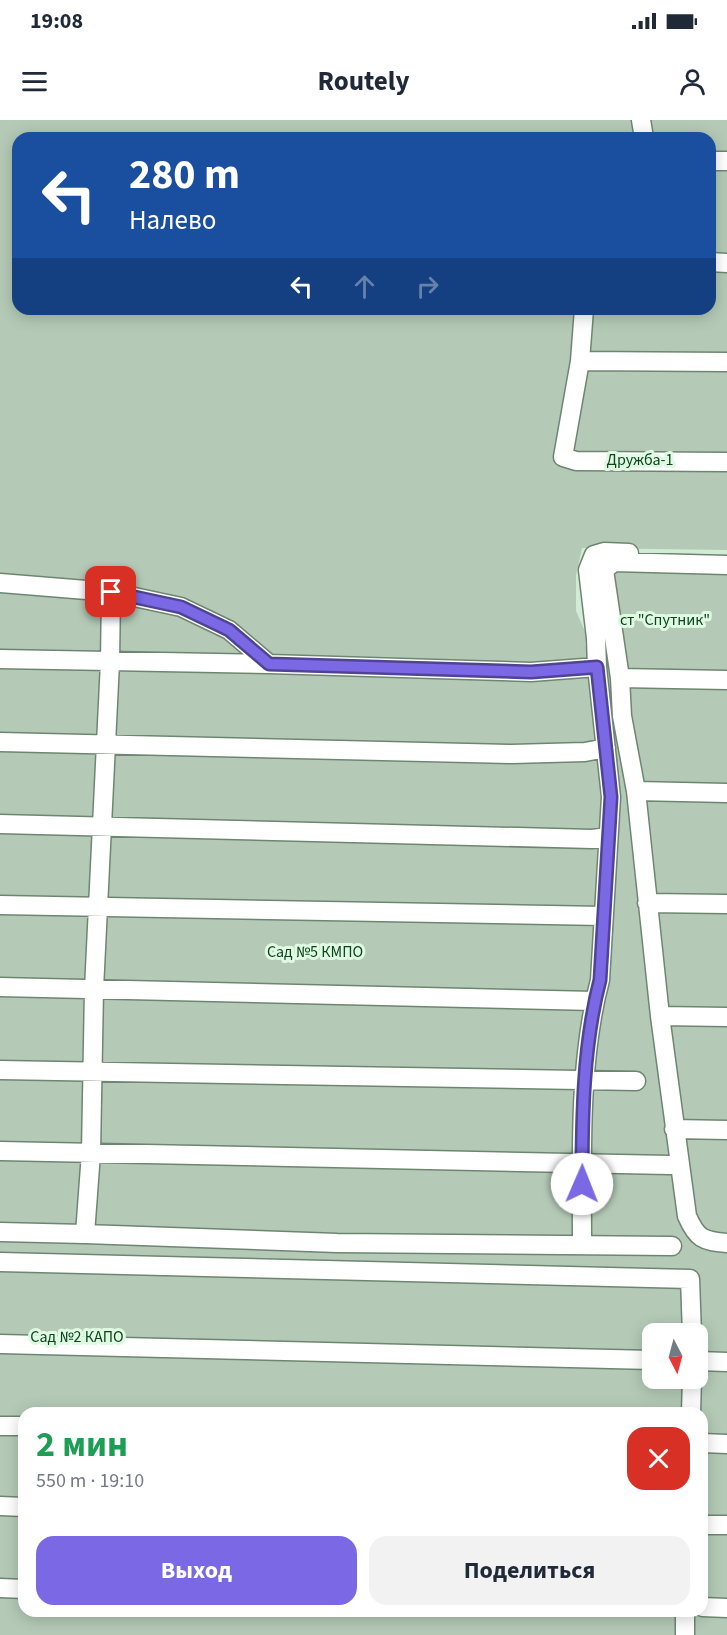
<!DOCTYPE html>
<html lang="ru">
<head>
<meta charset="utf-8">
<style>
  body { margin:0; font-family:"Source Sans 3",sans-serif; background:#f2f2f3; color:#1f2937; height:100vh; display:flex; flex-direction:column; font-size:22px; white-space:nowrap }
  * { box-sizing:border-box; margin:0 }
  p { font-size:20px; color:#747a83 }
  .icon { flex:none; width:33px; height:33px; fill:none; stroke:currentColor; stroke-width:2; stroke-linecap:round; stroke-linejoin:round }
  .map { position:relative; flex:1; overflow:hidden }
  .panel { position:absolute; left:18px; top:1287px; width:690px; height:210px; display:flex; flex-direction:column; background:#fff; border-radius:18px; box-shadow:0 3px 15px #0003 }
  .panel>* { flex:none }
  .banner { position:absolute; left:12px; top:12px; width:704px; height:183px; border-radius:18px; box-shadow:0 3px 15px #0003; background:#1a4fa0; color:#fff; overflow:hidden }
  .needle { width:39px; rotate:174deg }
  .tools { position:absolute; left:642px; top:1203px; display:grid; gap:12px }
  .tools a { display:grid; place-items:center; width:66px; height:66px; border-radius:12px; background:#fff; box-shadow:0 3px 15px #0003; font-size:30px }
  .pin { position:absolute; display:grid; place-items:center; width:51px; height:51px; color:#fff; margin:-26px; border-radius:12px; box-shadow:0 3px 9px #0006 }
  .me { position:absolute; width:66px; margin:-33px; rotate:1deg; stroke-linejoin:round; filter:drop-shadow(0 0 4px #0008) }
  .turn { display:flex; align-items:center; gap:21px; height:126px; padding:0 18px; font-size:27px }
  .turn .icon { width:78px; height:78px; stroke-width:2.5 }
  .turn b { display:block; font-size:42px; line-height:51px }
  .lanes { display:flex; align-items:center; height:57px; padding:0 18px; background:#0003; justify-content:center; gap:30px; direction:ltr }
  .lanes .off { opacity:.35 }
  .round { display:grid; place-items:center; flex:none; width:63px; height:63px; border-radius:18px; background:#f2f2f3 }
  .summary { display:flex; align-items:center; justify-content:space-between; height:102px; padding:0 18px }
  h1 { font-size:36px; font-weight:700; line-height:45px; color:#1e9e55 }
  .action { display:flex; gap:12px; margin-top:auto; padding:12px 18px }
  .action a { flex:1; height:69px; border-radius:18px; background:#7a68e4; color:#fff; font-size:24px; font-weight:700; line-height:69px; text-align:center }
  .action a+a { background:#f2f2f3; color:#1f2937 }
  .status { display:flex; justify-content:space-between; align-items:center; height:42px; padding:0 30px; background:#fff; direction:ltr }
  .status svg { height:16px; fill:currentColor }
  header { display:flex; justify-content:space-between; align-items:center; height:78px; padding:0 18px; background:#fff; font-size:27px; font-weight:700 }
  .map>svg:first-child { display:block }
</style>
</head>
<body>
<div class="status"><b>19:08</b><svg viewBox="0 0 49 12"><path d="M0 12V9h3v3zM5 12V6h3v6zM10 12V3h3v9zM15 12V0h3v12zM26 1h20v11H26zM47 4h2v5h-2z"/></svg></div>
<header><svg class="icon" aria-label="menu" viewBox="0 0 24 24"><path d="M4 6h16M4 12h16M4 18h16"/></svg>Routely<svg class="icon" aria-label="person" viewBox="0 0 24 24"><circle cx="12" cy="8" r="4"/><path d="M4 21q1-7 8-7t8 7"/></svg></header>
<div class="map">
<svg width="727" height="1515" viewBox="0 0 727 1515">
  <rect width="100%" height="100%" fill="#d1ebd5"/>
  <path fill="#b4cab6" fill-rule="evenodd" d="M 0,0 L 727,0 L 727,430 L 582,428 L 576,455 L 576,491 L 587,516 L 585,525 L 606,528 L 598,447 L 727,439 L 727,1515 L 0,1515 ZM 18,18 L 710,18 L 710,189 L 18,189 ZM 652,1214 L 698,1214 L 698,1258 L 652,1258 ZM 24,1293 L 702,1293 L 702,1491 L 24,1491 Z"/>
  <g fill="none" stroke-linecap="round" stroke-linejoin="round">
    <g stroke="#6e8671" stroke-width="21">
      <path id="minor" d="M 641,0 L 644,18
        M 710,41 L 727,41
        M 710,142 L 727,143
        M 584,189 L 580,241 L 563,337 L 576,341 L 727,342
        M 580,241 L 727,242
        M 727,445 L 614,442 L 604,450 L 620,558 L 622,596 L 636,671 L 660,896 L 687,1096 C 697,1119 703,1121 727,1123
        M 0,463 L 111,472 L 181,487 L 229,510 L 269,544
        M 0,539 L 269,544 L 531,552 L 597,547
        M 620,558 L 727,560
        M 0,622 L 512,634 L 585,632 L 606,628
        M 636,671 L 727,673
        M 0,704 L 592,719 L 608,717
        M 647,783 L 727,784
        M 0,785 L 603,796
        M 0,867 L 594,881
        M 660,896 L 727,897
        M 0,950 L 636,961
        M 674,1009 L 727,1010
        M 0,1031 L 669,1045
        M 0,1112 L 85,1114 L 337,1123 L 672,1126
        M 85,1114 L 91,1033 L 94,869 L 110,542 L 111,472
        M 582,1124 C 582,1039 578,943 600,860 L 611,677 L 597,547 L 596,518 L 588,450 L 594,435 L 604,432 L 629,433
        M 0,1142 L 690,1159 L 692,1214
        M 0,1224 L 652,1240
        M 698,1241 L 727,1242
        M 691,1293 L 692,1258
        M 0,1306 L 24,1306
        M 702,1323 L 727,1324
        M 0,1386 L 24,1387
        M 702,1405 L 727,1405
        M 0,1468 L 24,1469
        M 702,1487 L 727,1488
        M 685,1515 L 685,1491"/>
    </g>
    <use href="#minor" stroke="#fff" stroke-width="18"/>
  </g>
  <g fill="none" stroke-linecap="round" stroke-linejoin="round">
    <g stroke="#4f4494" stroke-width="15">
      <path id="route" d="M 111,472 L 181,487 L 229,510 L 269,544 L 531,552 L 597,547 L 611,677 L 600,860 C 583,925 582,997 582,1064"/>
    </g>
    <use href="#route" stroke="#7a68e4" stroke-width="10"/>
  </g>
  <g text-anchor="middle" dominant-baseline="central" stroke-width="6" stroke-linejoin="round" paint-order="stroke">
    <g font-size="16" fill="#0c451d" stroke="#dff9e2">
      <text x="640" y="340">Дружба-1</text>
      <text x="665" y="500">ст "Спутник"</text>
      <text x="315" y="832">Сад №5 КМПО</text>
      <text x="77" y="1217">Сад №2 КАПО</text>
    </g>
  </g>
</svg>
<div class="tools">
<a><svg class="needle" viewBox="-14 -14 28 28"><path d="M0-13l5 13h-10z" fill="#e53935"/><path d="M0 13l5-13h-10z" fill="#747a83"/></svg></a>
</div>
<div class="pin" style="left:111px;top:472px;background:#d93025"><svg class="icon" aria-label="arrive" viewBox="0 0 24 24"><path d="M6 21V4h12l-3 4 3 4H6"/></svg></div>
<svg class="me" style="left:582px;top:1064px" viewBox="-20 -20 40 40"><circle r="19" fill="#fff"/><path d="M0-13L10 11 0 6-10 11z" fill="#7a68e4"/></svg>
<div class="banner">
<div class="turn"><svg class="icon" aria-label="left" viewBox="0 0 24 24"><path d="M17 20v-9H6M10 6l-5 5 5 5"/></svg><div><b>280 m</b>Налево</div></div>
<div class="lanes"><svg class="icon" aria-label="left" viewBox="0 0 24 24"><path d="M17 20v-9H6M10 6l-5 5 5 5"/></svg><svg class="icon off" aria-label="ahead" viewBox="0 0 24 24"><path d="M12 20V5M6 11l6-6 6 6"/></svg><svg class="icon off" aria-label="right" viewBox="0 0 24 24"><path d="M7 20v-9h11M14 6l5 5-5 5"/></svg></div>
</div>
<section class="panel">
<div class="summary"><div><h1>2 мин</h1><p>550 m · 19:10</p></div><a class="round" style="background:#d93025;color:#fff"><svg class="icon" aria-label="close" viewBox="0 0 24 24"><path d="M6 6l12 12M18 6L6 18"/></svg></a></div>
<div class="action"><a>Выход</a><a>Поделиться</a></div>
</section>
</div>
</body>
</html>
